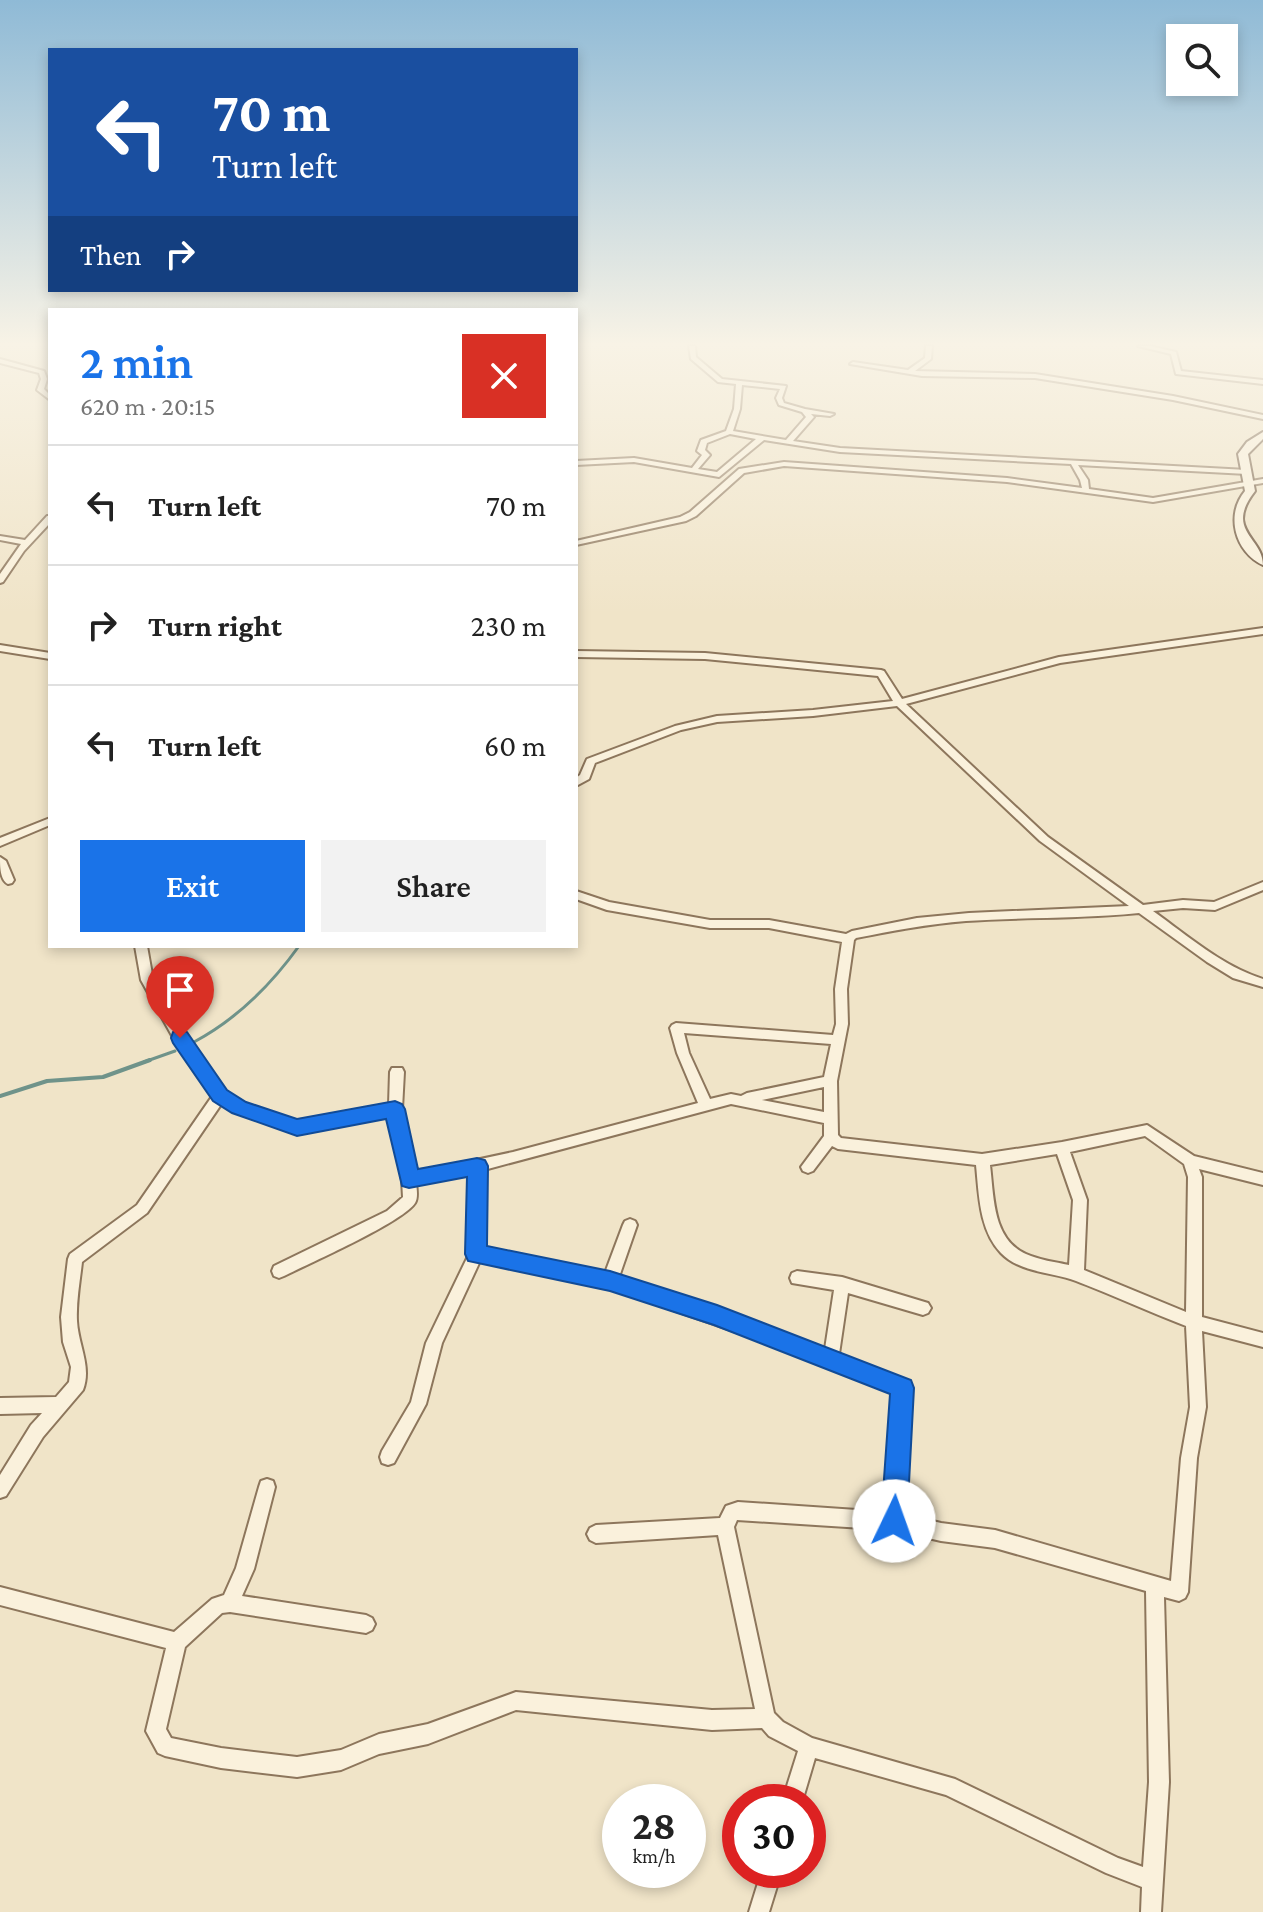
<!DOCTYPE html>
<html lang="en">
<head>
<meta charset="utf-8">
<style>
  body { margin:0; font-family:"Crimson Pro",serif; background:#f2f2f2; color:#222; height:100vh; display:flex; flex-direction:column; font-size:30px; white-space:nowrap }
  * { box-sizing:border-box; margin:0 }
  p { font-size:26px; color:#767676 }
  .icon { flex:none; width:44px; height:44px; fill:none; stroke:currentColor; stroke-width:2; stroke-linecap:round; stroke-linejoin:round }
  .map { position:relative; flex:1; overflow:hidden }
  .panel { position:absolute; left:48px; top:308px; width:530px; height:640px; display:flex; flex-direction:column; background:#fff; border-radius:0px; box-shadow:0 4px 12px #0003 }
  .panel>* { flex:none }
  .banner { position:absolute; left:48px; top:48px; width:530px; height:244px; border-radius:0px; box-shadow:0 4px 12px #0003; background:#1a4fa0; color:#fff; overflow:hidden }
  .tools { position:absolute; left:1166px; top:24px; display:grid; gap:16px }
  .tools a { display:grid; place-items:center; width:72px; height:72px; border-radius:0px; background:#fff; box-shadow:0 4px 12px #0003; font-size:40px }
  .speed { position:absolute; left:602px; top:1784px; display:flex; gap:16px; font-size:40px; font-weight:700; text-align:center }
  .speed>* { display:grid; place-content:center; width:104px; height:104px; border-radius:50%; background:#fff; box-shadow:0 4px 12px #0003; line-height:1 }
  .speed small { font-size:20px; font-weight:400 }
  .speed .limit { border:12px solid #d22; background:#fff; color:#111 }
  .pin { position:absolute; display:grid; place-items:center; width:68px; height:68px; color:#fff; margin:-82px -34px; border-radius:50% 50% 50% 0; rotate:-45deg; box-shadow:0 0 8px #0007 }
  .pin .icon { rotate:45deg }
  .me { position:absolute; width:88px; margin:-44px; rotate:3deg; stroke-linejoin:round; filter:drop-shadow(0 0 6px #0008) }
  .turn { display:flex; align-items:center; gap:28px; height:168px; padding:0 32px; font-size:36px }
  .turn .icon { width:104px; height:104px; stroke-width:2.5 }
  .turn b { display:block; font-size:56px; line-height:68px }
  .then { display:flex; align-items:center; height:76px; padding:0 32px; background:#0003; gap:16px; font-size:30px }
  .round { display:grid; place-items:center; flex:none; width:84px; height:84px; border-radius:0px; background:#f2f2f2 }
  .head { display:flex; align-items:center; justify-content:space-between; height:136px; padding:0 32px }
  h1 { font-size:48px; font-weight:600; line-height:60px; color:#1a73e8 }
  .button { display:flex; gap:16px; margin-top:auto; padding:16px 32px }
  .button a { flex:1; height:92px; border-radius:0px; background:#1a73e8; color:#fff; font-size:32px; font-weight:600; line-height:92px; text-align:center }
  .button a+a { background:#f2f2f2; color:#222 }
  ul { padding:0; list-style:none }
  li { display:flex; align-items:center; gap:24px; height:120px; padding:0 32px; border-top:2px solid #e0e0e0 }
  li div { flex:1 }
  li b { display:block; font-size:30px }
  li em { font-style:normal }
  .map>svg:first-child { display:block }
</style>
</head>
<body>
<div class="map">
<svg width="1263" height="1912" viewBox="0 0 1263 1912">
  <rect width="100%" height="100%" fill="#f0e4c8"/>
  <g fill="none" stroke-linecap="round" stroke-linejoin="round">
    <path stroke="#6f938a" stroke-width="3" d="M 194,1042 C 237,1019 271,985 299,946
      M 144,1062 L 175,1051"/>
    <path stroke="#6f938a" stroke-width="4" d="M 0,1096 L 47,1081 L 103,1077 L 150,1060"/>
    <g stroke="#8d765c" stroke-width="4">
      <path id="minor" d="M 689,346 L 695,346 L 696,357 L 722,379 L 786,386 L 782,398 L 784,403 L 805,409 L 834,414 L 830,416 L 811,414 L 814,417 L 793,441 L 840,448 L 1247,470 L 1251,472 L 1247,474 L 1078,465 L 1088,480 L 1089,489 L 1153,498 L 1263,479 L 1263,483 L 1153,502 L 1007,482 L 784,466 L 744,473 L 696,516 L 686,521 L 576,545 L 576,541 L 680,517 L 690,512 L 739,469 L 784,462 L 1007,478 L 1082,488 L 1080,480 L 1071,464 L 840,452 L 764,440 L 719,477 L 634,462 L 576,465 L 576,461 L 634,458 L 692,468 L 702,455 L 697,451 L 701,440 L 726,431 L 734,409 L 736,384 L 718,382 L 691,359 ZM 742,385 L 780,389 L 776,398 L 779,405 L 802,412 L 806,417 L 786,440 L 733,431 L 740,409 ZM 730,434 L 756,439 L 717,472 L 698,469 L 710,455 L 705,450 L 707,443 Z
        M 926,346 L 932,346 L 931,359 L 915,371 L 1035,374 L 1173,396 L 1263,415 L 1263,419 L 1173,400 L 1035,378 L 922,376 L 850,364 L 853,362 L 908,370 L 925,358 Z
        M 1138,346 L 1150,346 L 1176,352 L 1181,371 L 1263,380 L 1263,384 L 1176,374 L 1171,354 Z
        M 0,359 L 44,371 L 47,379 L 44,389 L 50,395 L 50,400 L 37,390 L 41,379 L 39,373 L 0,363 Z
        M 47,516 L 50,516 L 50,523 L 24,551 L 3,582 L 0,583 L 0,574 L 21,544 L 0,540 L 0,536 L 25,540 Z
        M 1263,628 L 1263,634 L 1060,663 L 906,704 L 1048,837 L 1143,905 L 1183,900 L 1214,902 L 1263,882 L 1263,890 L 1215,910 L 1183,908 L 1153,911 C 1188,936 1222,966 1263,979 L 1263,987 L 1233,978 L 1207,962 L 1139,913 C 1081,919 1023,917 966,921 C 928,924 892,931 856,938 L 854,940 L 847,989 L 848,1024 L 837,1081 L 838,1135 L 841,1138 L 982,1154 L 1062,1142 L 1147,1125 L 1194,1156 L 1263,1173 L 1263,1185 L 1199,1169 L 1202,1177 L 1202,1317 L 1263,1333 L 1263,1347 L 1202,1331 L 1206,1407 L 1197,1458 L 1188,1592 L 1185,1598 L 1179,1601 L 1164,1597 L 1169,1782 L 1161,1912 L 1141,1912 L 1142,1887 L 1106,1873 L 946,1795 L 815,1758 L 802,1802 L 782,1802 L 798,1751 L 769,1736 L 762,1728 L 712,1730 L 516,1710 L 428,1744 L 379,1754 L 341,1770 L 297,1777 L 221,1768 L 165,1756 L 158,1753 L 146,1731 L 166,1648 L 0,1605 L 0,1587 L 174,1632 L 212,1599 L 224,1595 L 236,1568 L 259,1487 L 261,1481 L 267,1479 L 273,1481 L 275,1487 L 254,1569 L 242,1596 L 366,1615 L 372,1618 L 375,1624 L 372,1630 L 366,1633 L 230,1612 L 222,1613 L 185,1647 L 166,1729 L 171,1738 L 221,1748 L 297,1757 L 341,1750 L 379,1734 L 428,1724 L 516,1692 L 712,1710 L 755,1709 L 718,1535 L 596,1543 L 590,1540 L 587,1534 L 590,1528 L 596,1525 L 720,1518 L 726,1506 L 738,1502 L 886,1512 L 894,1392 L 828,1364 L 610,1288 L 480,1261 L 442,1343 L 426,1404 L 394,1463 L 388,1465 L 382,1463 L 380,1457 L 382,1451 L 411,1402 L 426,1343 L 469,1254 L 470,1173 L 416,1184 C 417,1190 418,1198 415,1203 C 403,1222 310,1263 284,1276 L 279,1278 L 274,1276 L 272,1271 L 274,1266 L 387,1211 L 403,1197 L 402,1180 L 390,1115 L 297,1133 L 234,1111 L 222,1103 L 147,1213 L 82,1262 C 80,1281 76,1301 77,1321 C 78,1344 92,1367 83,1390 L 43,1437 L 6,1496 L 0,1498 L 0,1475 L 31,1425 L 42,1413 L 0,1414 L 0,1398 L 56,1397 L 69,1382 L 71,1367 L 63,1342 L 61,1317 L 68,1259 L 70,1254 L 137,1205 L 213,1095 L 175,1041 L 141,980 L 135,946 L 147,946 L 153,980 L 185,1035 L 225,1091 L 244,1103 L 297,1123 L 389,1105 L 390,1072 L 392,1068 L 402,1068 L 404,1072 L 402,1109 L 415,1173 L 513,1152 L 698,1103 L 677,1053 L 670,1028 L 672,1025 L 676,1023 L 833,1035 L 836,1024 L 835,989 L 842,942 L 769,928 L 710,928 L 607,910 L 576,899 L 576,891 L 609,902 L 710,920 L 769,920 L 846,934 L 852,931 L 917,918 L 969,913 L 1129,906 L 1040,841 L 897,706 L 813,716 L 717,722 L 681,730 L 595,763 L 589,779 L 576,786 L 576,778 L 580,775 L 587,759 L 675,726 L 717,716 L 813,710 L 893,701 L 878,676 L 705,659 L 576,657 L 576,651 L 705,653 L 881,670 L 884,671 L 902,699 L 1059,657 ZM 684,1033 L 831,1044 L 824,1077 L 747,1093 L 741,1096 L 731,1094 L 710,1099 L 689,1053 ZM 824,1087 L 824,1112 L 762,1100 ZM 731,1104 L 824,1123 L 824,1136 L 801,1167 L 803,1171 L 808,1173 L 813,1171 L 832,1146 L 838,1149 L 976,1165 C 979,1194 979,1230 1001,1253 C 1020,1273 1053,1272 1076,1281 C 1113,1295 1149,1312 1186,1326 L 1190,1407 L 1181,1458 L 1171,1581 L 995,1530 L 941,1523 L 903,1514 L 910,1388 L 908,1383 L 839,1354 L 848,1293 L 923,1315 L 928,1313 L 931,1308 L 928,1303 L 842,1277 L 797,1271 L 792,1273 L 790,1278 L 792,1283 L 834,1290 L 825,1349 L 619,1277 L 637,1225 L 635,1221 L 630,1219 L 625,1221 L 623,1225 L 605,1273 L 483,1249 L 484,1170 ZM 1145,1136 L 1184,1164 L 1188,1177 L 1186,1312 L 1084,1270 L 1087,1200 L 1070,1152 ZM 1057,1154 L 1073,1200 L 1069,1265 C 1055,1262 1039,1260 1026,1254 C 992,1239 994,1196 990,1165 ZM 737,1520 L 894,1530 L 941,1541 L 995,1548 L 1146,1591 L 1149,1782 L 1143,1867 L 1118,1858 L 955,1779 L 812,1738 L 783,1722 L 774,1713 L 734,1527 Z
        M 0,645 L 50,653 L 50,659 L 0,651 Z
        M 50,818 L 50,825 L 0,846 L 0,838 Z
        M 0,857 L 6,861 L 14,880 L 12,883 L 8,884 C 0,880 0,866 0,857 Z
        M 762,1870 L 782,1870 L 769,1912 L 749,1912 Z"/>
    </g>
    <g stroke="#6f573f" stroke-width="4">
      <path id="secondary" d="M 1263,432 L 1263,439 L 1248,454 L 1255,491 C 1224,531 1263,537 1263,565 C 1235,552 1225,515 1245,491 L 1238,454 L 1247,442 Z"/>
    </g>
    <use href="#minor" fill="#faf1dc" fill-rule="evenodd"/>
    <use href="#secondary" fill="#faf1dc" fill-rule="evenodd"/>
  </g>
  <linearGradient id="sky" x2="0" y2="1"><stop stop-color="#8fbad6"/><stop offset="0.56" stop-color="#f8f3e6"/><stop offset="1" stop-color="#f8f3e6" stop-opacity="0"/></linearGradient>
  <rect width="1263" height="614" fill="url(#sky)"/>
  <path fill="#1a73e8" stroke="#114b97" stroke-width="2" d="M 180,1030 L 187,1032 L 227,1090 L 246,1102 L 297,1119 L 395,1101 L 402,1104 L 405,1109 L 418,1169 L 477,1158 L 485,1160 L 488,1166 L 487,1246 L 610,1271 L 717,1305 L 911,1380 L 914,1388 L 907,1521 L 904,1530 L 894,1534 L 885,1530 L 881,1521 L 890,1394 L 714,1325 L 610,1291 L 468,1261 L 465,1254 L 467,1177 L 409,1188 L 402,1186 L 386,1119 L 297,1136 L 232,1113 L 213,1101 L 173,1043 L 171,1038 L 173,1032 Z"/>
</svg>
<div class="tools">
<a><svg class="icon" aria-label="search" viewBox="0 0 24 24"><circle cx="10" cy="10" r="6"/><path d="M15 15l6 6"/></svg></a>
</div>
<div class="speed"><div>28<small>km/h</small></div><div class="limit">30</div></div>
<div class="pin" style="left:180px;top:1038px;background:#d93025"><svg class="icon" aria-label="arrive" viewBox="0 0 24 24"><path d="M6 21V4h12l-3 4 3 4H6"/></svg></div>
<svg class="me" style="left:894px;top:1521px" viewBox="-20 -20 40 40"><circle r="19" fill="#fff"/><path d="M0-13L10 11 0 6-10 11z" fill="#1a73e8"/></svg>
<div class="banner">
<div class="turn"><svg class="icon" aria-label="left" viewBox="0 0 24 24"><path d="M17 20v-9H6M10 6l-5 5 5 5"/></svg><div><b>70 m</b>Turn left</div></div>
<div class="then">Then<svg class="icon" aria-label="right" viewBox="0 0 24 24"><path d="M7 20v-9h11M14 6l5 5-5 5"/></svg></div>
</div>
<section class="panel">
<div class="head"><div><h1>2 min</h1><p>620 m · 20:15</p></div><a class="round" style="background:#d93025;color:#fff"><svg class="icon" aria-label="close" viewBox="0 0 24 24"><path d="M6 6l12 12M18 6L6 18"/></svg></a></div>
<ul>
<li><svg class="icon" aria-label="left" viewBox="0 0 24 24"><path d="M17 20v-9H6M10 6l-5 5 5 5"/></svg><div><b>Turn left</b></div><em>70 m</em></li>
<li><svg class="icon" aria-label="right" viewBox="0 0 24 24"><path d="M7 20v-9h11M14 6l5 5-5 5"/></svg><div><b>Turn right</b></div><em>230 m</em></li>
<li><svg class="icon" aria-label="left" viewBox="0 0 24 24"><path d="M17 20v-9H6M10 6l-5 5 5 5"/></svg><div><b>Turn left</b></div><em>60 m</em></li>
</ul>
<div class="button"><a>Exit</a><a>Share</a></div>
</section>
</div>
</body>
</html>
